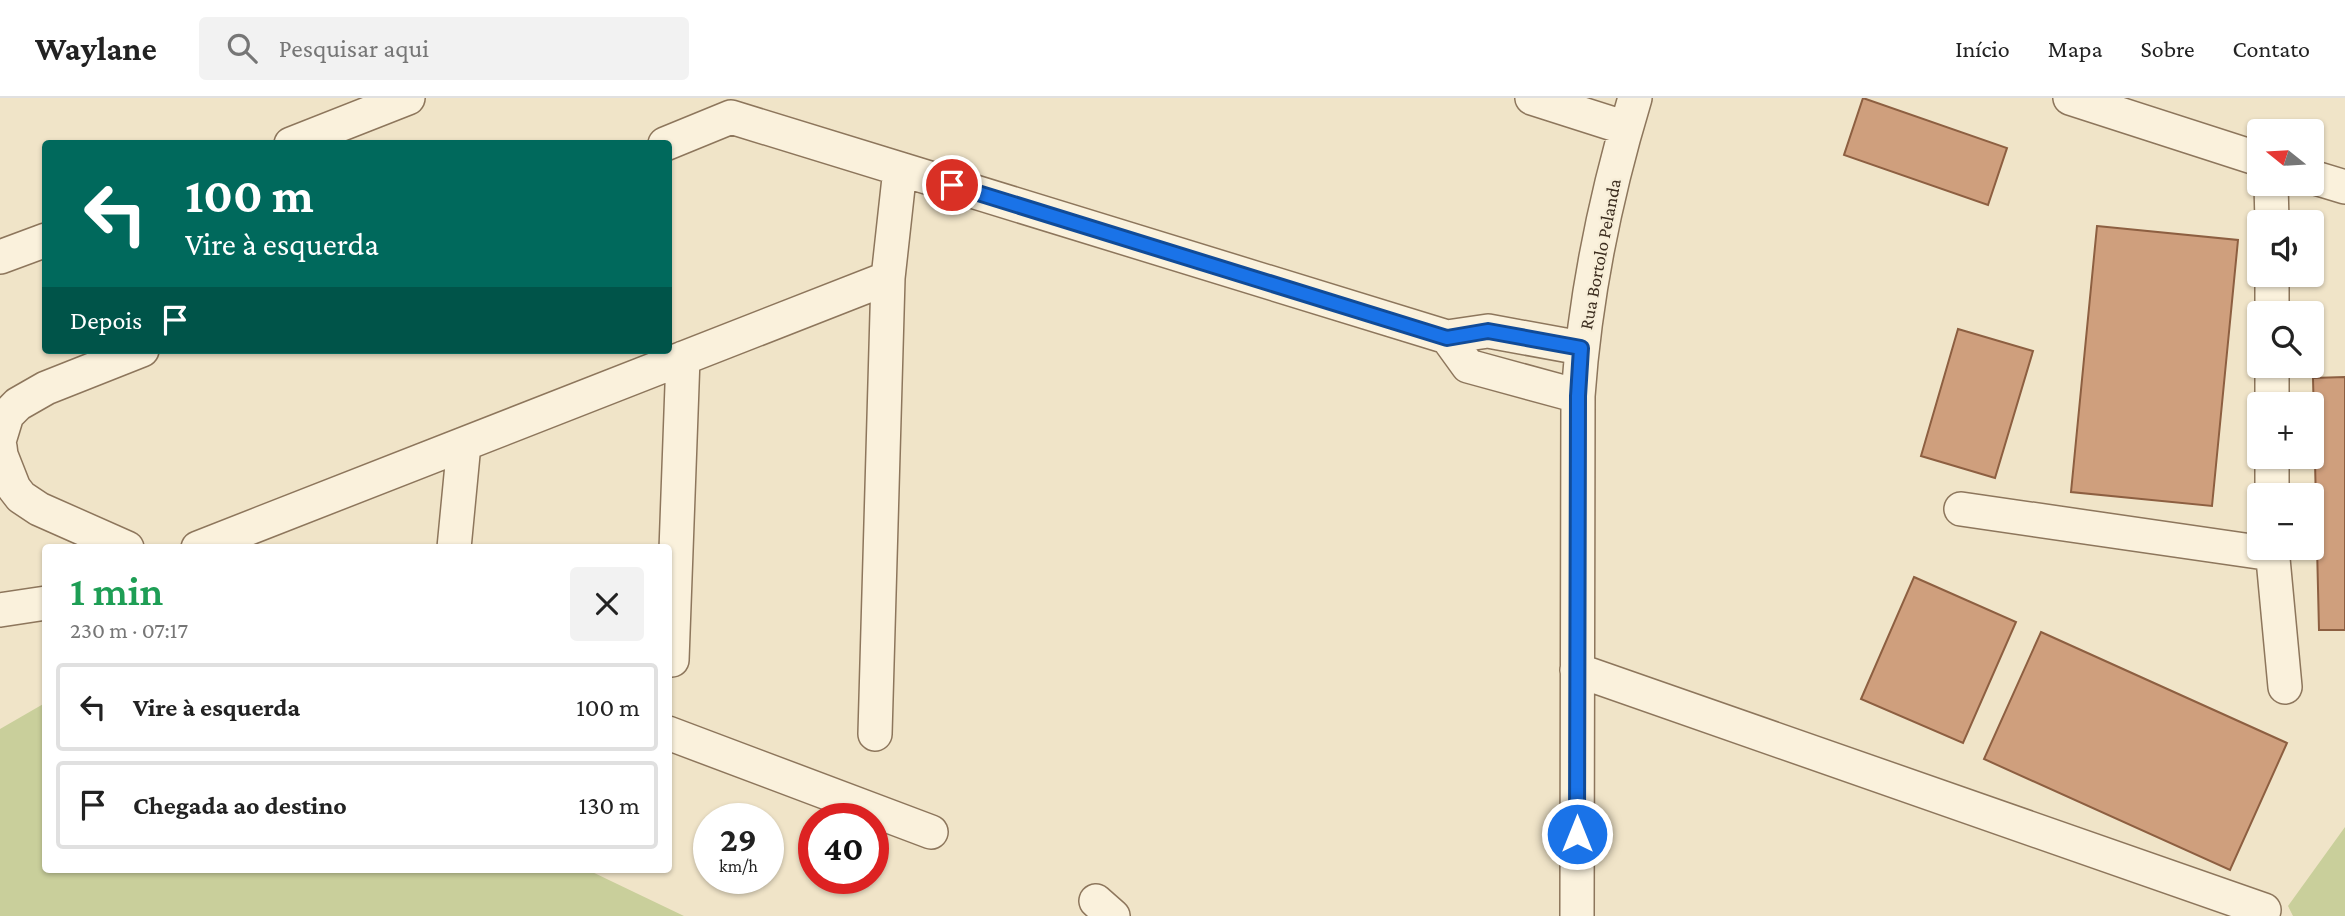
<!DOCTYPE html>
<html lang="pt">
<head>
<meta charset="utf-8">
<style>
  body { margin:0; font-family:"Crimson Pro",serif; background:#f2f2f2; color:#222; height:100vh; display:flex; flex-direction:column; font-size:26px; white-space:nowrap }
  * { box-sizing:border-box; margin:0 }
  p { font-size:23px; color:#767676 }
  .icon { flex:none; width:38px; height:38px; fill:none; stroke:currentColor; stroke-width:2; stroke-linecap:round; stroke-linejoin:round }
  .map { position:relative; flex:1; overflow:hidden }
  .drawer { position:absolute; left:42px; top:446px; width:630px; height:329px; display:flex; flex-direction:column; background:#fff; border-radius:7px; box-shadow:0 2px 5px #0004 }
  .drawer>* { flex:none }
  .guide { position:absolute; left:42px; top:42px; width:630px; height:214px; border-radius:7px; box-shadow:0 2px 5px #0004; background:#00695c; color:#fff; overflow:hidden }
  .needle { width:46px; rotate:288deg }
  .controls { position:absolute; left:2247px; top:21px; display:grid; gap:14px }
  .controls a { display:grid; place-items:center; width:77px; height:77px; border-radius:7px; background:#fff; box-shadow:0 2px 5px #0004; font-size:35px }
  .speed { position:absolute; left:693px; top:705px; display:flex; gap:14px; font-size:35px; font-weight:700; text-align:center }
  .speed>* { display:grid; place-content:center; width:91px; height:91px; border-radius:50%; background:#fff; box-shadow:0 2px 5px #0004; line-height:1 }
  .speed small { font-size:18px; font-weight:400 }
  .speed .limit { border:10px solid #d22; background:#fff; color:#111 }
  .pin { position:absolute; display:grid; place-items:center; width:60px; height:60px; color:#fff; margin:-30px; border:4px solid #fff; border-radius:50%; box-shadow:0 2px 7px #0007 }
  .me { position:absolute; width:77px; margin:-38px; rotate:0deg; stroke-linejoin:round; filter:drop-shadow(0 0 5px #0008) }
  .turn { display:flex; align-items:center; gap:24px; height:147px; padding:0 28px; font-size:32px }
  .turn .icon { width:91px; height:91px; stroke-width:2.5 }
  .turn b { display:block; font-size:49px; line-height:60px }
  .then { display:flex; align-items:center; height:66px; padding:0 28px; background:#0003; gap:14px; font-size:26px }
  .round { display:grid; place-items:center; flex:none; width:74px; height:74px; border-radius:7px; background:#f2f2f2 }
  .summary { display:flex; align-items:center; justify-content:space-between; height:119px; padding:0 28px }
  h1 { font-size:42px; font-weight:600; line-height:52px; color:#1e9e55 }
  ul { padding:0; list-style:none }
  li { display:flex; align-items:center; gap:21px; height:88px; margin:0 14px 10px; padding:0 14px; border:4px solid #e0e0e0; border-radius:7px }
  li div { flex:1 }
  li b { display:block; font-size:26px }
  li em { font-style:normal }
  header { display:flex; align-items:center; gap:42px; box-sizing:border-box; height:98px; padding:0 35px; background:#fff; border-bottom:2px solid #e0e0e0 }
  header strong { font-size:33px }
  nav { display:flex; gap:38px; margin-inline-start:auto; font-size:24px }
  .search { width:490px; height:63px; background:#f2f2f2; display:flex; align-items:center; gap:18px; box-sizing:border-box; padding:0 24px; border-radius:7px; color:#767676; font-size:26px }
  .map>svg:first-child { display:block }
</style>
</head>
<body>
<header>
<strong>Waylane</strong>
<div class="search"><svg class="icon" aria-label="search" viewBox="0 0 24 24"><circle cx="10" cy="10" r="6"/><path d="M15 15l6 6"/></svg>Pesquisar aqui</div>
<nav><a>Início</a><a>Mapa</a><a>Sobre</a><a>Contato</a></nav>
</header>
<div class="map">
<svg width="2345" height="818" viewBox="0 0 2345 818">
  <rect width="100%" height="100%" fill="#f0e4c8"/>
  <path fill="#c9cf9b" d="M 45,605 L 46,772 L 588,772 L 684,818 L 0,818 L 0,631 Z
    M 2345,729 L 2345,818 L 2293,818 L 2288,808 Z"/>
  <path fill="#cf9f7d" stroke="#8d5f41" stroke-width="2" d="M 1863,0 L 2007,50 L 1988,107 L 1844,57 Z
    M 2097,128 L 2238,142 L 2212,408 L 2071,394 Z
    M 1958,231 L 2033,253 L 1995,380 L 1921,358 Z
    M 2345,279 L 2345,532 L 2319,532 L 2313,280 Z
    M 1914,479 L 2016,524 L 1963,645 L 1861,601 Z
    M 2041,534 L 2287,645 L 2230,772 L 1984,661 Z"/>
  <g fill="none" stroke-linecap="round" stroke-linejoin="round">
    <g stroke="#8d765c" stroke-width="36">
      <path id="minor" d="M 1532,0 L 1626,30
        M 2070,0 L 2259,61
        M 291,46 L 408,0
        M 665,46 L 731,19 L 1447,239 L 1488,233 L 1581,250
        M 2312,79 L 2345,89
        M 2271,86 L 2272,124
        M 0,159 L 46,142
        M 2272,177 L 2272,215
        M 1447,239 L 1468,268 L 1578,298
        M 2272,268 L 2272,306
        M 0,340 L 7,317 L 18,306 L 46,290 L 142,252
        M 0,349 L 1,357 L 14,390 L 21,399 L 39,411 L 127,450
        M 2272,359 L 2272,397
        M 1961,411 L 2272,456
        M 198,450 L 888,180
        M 454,450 L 464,346
        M 2272,450 L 2285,589
        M 0,512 L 46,505
        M 672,562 L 683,260
        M 1577,572 L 2264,812
        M 668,635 L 931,734
        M 875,636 L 888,180 L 900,71
        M 1096,803 L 1113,818
        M 1577,818 L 1578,298 C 1585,198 1606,96 1635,0"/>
    </g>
    <use href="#minor" stroke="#faf1dc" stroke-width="33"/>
  </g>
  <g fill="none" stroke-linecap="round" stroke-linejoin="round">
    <g stroke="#114b97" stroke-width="18">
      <path id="route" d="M 952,87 L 1447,240 L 1488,233 L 1581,250 L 1578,298 L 1577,736"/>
    </g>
    <use href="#route" stroke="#1a73e8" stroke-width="12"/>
  </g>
  <g text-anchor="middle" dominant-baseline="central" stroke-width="5" stroke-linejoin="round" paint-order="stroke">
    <g font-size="19" fill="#3d2e20" stroke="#f7eed8">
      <text transform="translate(1600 156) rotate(-79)">Rua Bortolo Pelanda</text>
    </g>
  </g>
</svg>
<div class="controls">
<a><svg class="needle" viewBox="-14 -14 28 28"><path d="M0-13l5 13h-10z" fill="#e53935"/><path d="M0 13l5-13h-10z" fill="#767676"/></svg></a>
<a><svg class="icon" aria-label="sound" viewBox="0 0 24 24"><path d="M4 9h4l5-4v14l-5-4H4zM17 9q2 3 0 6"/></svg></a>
<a><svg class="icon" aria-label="search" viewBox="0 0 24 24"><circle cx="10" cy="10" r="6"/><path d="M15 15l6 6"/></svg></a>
<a>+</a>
<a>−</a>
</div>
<div class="speed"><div>29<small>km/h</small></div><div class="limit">40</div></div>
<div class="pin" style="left:952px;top:87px;background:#d93025"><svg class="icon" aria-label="arrive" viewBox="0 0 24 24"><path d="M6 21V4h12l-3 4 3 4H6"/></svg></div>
<svg class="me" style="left:1577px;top:736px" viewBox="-20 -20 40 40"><circle r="17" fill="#1a73e8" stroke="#fff" stroke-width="3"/><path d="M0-11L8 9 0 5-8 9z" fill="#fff"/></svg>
<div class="guide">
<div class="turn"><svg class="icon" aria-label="left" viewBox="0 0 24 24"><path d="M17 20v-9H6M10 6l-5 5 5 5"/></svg><div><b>100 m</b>Vire à esquerda</div></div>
<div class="then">Depois<svg class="icon" aria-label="arrive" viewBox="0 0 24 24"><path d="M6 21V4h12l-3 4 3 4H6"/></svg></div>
</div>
<section class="drawer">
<div class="summary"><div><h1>1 min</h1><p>230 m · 07:17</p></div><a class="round"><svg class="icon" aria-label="close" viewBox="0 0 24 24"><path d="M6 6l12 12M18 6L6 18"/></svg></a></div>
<ul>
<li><svg class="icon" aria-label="left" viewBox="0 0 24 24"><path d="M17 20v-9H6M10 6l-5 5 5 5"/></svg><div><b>Vire à esquerda</b></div><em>100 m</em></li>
<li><svg class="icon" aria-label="arrive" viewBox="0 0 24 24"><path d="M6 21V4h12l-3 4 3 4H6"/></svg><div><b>Chegada ao destino</b></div><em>130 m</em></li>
</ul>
</section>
</div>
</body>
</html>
